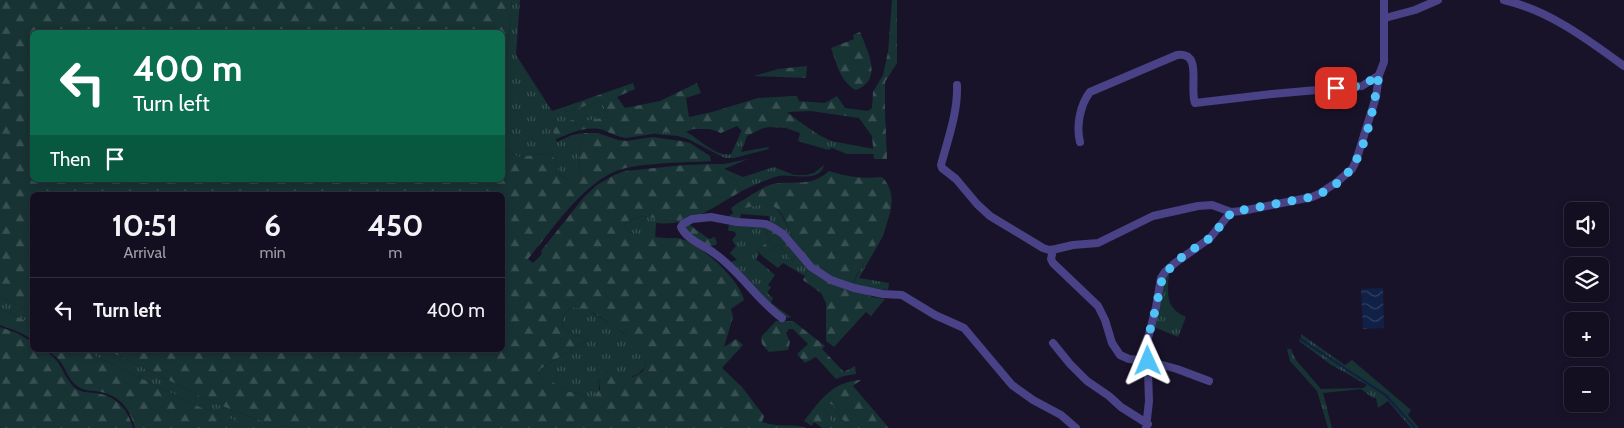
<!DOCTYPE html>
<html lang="en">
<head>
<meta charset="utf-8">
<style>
  body { margin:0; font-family:Cabin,sans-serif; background:#1c1729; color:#f1f3f6; height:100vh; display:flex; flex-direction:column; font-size:19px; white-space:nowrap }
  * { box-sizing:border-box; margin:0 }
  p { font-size:16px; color:#9d9ca5 }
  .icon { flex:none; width:28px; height:28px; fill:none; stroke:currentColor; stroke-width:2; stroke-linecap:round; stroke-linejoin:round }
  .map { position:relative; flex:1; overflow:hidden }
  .panel { position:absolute; left:30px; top:192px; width:475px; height:160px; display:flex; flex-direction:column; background:#130e20; border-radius:8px; box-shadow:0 2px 8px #0003,0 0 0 1px #322e3e }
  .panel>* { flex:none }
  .banner { position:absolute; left:30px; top:30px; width:475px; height:152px; border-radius:8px; box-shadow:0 2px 8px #0003,0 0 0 1px #322e3e; background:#0b6e4f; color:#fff; overflow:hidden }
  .buttons { position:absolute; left:1564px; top:202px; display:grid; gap:10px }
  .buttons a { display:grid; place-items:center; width:45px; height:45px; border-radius:8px; background:#130e20; box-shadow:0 2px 8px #0003,0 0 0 1px #322e3e; font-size:25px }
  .pin { position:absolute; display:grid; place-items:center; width:42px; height:42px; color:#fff; margin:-21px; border-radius:10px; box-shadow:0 2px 8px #0006 }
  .me { position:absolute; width:55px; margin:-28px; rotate:359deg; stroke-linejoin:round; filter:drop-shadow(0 0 4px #0008) }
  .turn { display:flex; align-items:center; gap:18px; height:105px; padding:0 20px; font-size:22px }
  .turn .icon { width:65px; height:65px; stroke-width:2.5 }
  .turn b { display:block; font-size:35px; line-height:42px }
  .then { display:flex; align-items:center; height:48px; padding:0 20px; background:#0003; gap:10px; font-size:19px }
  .eta { display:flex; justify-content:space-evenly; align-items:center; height:85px; text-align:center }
  .eta b { font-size:30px; font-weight:800; line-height:35px }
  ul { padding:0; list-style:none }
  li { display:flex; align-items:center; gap:15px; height:65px; padding:0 20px; border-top:1px solid #322e3e }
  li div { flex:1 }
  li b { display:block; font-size:19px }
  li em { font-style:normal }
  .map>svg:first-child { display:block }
</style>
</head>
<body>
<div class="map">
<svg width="1624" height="428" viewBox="0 0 1624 428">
  <defs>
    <pattern id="grass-tufts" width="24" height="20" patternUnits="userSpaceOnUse" patternTransform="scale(1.25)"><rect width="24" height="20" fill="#173334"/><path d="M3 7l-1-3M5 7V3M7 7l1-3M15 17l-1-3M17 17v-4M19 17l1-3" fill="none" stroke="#395052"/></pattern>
    <pattern id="forest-firs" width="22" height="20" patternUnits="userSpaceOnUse" patternTransform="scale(1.25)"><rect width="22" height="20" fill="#173334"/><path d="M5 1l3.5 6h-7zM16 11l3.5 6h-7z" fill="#395052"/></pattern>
    <pattern id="water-waves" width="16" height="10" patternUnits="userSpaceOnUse" patternTransform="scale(1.25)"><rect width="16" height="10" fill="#102047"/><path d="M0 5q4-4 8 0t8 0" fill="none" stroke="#334062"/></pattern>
  </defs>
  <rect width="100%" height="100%" fill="#19132a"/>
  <path fill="url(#grass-tufts)" d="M 512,0 L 520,0 L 516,55 L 552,111 L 564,107 L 566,112 L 601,101 L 609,117 L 552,129 L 557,142 L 572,135 L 584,133 L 580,143 L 579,176 L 567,180 L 560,175 L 552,153 L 518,157 L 503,147 L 502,66 L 507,55 Z
    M 800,122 L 819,135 L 831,141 L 874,149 L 874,154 L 847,154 L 832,148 L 828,150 L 798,141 L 800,133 L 786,128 Z
    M 742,130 L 747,136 L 741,152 L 768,147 L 769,149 L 734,158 L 725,158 L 688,139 L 678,136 L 655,134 C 665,132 677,128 686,132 C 698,138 717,158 731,154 Z
    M 748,159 L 724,169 L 743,177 L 774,167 L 794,175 L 806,175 L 814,173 L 824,165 C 820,184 791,173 778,176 C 766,180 754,185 742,191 L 738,186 L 736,180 L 717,169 L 713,164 L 724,164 Z
    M 715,195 L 728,199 C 705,213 683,226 656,223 L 655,238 L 638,236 L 625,230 L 626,222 L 643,216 L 669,221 L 681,220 L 710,207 Z
    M 738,203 L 740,208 C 746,208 763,203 767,204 C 781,205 789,232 795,242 L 785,232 L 770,223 L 769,216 L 741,214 L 740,219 L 728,217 L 733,213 L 731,208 Z
    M 888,220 L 883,236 L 859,278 L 889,283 L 888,290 L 852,285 Z
    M 733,223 L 767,227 L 765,232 L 770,237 L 769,241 L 757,250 L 759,254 L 756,259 L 775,275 L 768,285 L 771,287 L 767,293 L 773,298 L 771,303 L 791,317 L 788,318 L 772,308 L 730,262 L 737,260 L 730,253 L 736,246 L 732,240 L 736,235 L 735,232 L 728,230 L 729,225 Z
    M 779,244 L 792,261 L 797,255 L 809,269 L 805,276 L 783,263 L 778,268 L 762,256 Z
    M 1168,273 C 1170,277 1168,279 1168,284 C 1168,302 1169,309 1186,317 L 1178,337 L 1154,327 L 1162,282 Z
    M 0,297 L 32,313 L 32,324 L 0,308 Z
    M 573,307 L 586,309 L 616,327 L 624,334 L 640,338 L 640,352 L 646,365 C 639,377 626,381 614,370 L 598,379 C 601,387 597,397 594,404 L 590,404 L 580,393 L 570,392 L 560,387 L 553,382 L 539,376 L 540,369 L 588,340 L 568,332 L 562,325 L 564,314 Z
    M 1301,334 L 1345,365 L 1352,360 L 1411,410 L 1408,415 L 1419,428 L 1416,428 L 1386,395 L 1301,338 Z
    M 1300,339 L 1385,396 L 1415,428 L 1411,428 L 1388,401 L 1378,408 L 1376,398 L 1373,398 L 1361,389 L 1323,393 L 1332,428 L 1328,428 L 1317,391 L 1290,361 L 1287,349 L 1291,349 L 1296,360 L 1321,389 L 1363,388 L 1367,385 L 1330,364 L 1299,341 Z
    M 83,350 L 107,350 L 217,404 L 253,418 L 292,428 L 256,428 L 249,426 L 202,408 Z
    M 828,404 L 833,405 L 839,416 L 851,428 L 835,428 L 824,409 Z"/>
  <path fill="url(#forest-firs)" fill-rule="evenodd" d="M 0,0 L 512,0 L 507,55 L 503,66 L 502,32 L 32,32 L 32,180 L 502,180 L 503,147 L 518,157 L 552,153 L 560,175 L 567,180 L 579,175 L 580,143 L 584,133 L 598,133 L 618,140 L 627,141 L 652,137 L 681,141 L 690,143 L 710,156 L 711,161 C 683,163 654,162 626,168 C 587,176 553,229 528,259 L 533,263 L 542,254 L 541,251 L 584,197 L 597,185 L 614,175 L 625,171 L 684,165 L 713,164 L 717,169 L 736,180 L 738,186 L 742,191 L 728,199 L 715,195 L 711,207 L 681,220 L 669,221 L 643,216 L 626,222 L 625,230 C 642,239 649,236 666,238 C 671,239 676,237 681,239 C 701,244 740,280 744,300 L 731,309 L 733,317 L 724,347 L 736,339 L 743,345 L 722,368 L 742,387 L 764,416 L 762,422 C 779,428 791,423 807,428 L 292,428 L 253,418 L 217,404 L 107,350 L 502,350 L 502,195 L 32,195 L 32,313 L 0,297 ZM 573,307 C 598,310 612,327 633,339 L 640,339 L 640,352 L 646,365 L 642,372 L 633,377 L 627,373 L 622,375 L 609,367 L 603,369 L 598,374 L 600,389 L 596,394 L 594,404 L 590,404 L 580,393 L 570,392 L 560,387 L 553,382 L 539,376 L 540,369 L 588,340 L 568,332 L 562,325 L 564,314 Z
    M 892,0 L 897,0 L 897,63 L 885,82 L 885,111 L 887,159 L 874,159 L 872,136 L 859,118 L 811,111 L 787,112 L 800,122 L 786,128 L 770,127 L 763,128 L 747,136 L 737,126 L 721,133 L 710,129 L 693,129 L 686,132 L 673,131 L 626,138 C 618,137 611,133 603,130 C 587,125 571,133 556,139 L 552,129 L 581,116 L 584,121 L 609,117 L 601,101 L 566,112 L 564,107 L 633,83 L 635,89 L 617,97 L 625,108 L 660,101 L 697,83 L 701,93 L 686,98 L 689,117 L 712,112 L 758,98 L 797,96 L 799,101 L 825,103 L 837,96 L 845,108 L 868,111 L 872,108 L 873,92 L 883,75 L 888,52 Z
    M 860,32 C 867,50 884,80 856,90 C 840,82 837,64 831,48 L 854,39 L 853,35 Z
    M 807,66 L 806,78 L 754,76 L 778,69 Z
    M 829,171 C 848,177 862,179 882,177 C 912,208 864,256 852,285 C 824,276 812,266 795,242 C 788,231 785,210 770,205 C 762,202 749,209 740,208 L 738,203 C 749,197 761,187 773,184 C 795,180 810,188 829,171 Z
    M 687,223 L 709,239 L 715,237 L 717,244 C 707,251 688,235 684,225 Z
    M 767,227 L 778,232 L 797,255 L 792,261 L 779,244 L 762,256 L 757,250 L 769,241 L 770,237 L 764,230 Z
    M 809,269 L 872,297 L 885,299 L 871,316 L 866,312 L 834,347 L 826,341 L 826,303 L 821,293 L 803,280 Z
    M 0,308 L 32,324 L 32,339 L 19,332 L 0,325 Z
    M 776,321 L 793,321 L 825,346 L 822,349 L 844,372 L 855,366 L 856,374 L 844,376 L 836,379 L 816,357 L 805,363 L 797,354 L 808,344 L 793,329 L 789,329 L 786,333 L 790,342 L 788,350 L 769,352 L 762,344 L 761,337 Z
    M 0,327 L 17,333 L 32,342 L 32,350 L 45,350 C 49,353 53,357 57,361 C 63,369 66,380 74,387 C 80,393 88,392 96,393 C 116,396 128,409 133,428 L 0,428 Z
    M 48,350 L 83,350 L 202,408 L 256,428 L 135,428 C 129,406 118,394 95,391 C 89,391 82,390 77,386 C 68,380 66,368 59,360 C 56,357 51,353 48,350 Z
    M 861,380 L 853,386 L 889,428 L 851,428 L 839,416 L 833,405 L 829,404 L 824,409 L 835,428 L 822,428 L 814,422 L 812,426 L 804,421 C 821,400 831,382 861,380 Z"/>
  <path fill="url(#water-waves)" d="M 1383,288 L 1384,328 L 1363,329 L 1361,289 Z"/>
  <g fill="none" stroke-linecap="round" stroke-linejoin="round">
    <path stroke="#102047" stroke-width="2" d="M 1300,339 L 1386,395 L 1415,428"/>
    <path stroke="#494286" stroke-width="8" d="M 1504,0 C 1550,11 1587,39 1624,66
      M 1385,18 L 1415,10 L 1438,0
      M 957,85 C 958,112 948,139 941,165 L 942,168 L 956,179 L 977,204 L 990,216 L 1043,248 L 1049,250 L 1056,249 L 1073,245 L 1098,243 L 1153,216 L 1198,206 L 1212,205 L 1231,212 L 1242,211 L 1312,197 L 1319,194 L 1337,182 L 1352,169 L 1356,161 L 1376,97 L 1379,75 L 1384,62 L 1384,0
      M 1080,142 C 1076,126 1080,105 1090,92 L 1177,55 C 1203,51 1189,88 1195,103 L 1272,94 L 1362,86 L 1379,75
      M 1053,250 L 1051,259 L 1053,263 L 1098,306 L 1105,320 L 1112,343 L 1120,355 L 1129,359 L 1148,361 L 1177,369 L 1209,381
      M 782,318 C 756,299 740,271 714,253 C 703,245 687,240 681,227 L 683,224 L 692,219 L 711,217 L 737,222 L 766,224 L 774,228 L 783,234 L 811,267 L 831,280 L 854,288 L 883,294 L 902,295 L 935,315 L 964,328 L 1012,385 L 1033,400 L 1061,415 L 1076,428
      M 1053,343 L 1070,364 L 1087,381 L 1109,396 L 1121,407 L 1148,424
      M 1146,428 L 1149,401 L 1147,342 L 1156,307 L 1161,278 L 1165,272 L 1175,263 L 1210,238 L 1231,212"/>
  </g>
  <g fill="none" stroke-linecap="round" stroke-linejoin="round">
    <path stroke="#4fc3f7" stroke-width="9" stroke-dasharray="0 16.2" d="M 1148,361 L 1147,342 L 1156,307 L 1163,275 L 1183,256 L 1210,238 L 1232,212 L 1312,197 C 1327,192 1344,180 1352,167 C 1367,146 1375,100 1379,75 L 1362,86 L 1336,88"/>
  </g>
</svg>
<div class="buttons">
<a><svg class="icon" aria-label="sound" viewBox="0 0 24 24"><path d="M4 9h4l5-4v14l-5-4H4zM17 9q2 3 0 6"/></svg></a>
<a><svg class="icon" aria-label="layers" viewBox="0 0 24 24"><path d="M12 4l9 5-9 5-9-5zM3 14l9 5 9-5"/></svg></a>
<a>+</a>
<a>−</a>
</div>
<div class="pin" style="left:1336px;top:88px;background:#d93025"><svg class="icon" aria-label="arrive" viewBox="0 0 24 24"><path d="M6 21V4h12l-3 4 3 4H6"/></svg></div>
<svg class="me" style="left:1148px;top:361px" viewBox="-20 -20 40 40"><path d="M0-17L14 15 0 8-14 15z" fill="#4fc3f7" stroke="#fff" stroke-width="4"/></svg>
<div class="banner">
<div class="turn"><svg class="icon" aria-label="left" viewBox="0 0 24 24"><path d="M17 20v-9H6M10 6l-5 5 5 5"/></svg><div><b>400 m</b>Turn left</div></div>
<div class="then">Then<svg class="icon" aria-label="arrive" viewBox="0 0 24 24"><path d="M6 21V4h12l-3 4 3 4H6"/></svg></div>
</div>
<section class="panel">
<div class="eta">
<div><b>10:51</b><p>Arrival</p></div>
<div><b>6</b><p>min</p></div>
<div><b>450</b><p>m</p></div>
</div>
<ul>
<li><svg class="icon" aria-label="left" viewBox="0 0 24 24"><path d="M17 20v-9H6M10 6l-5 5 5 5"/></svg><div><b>Turn left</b></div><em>400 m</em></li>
</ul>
</section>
</div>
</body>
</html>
